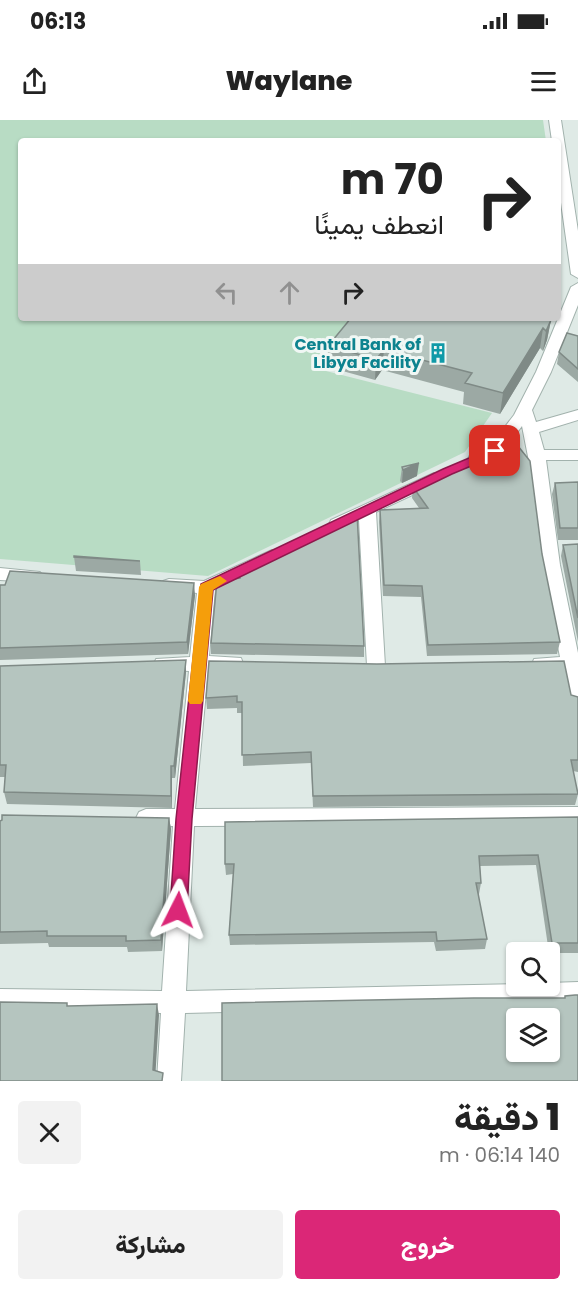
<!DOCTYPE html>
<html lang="ar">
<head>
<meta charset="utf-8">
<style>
  body { margin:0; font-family:Poppins,Vazirmatn,sans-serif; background:#f2f2f2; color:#222; direction:rtl; height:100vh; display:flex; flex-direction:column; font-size:22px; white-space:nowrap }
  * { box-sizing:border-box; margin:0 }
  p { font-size:20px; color:#767676 }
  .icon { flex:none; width:33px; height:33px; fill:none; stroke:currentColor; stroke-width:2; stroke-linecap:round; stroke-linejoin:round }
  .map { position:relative; height:961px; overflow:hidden; direction:ltr }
  .details { display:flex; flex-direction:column; background:#fff; flex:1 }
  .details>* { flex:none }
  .guide { position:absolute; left:18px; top:18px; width:543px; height:183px; border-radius:6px; box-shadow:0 2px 4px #0004; direction:rtl; background:#fff; color:#222; overflow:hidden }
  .buttons { position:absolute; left:506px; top:822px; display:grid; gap:12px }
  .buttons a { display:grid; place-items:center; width:54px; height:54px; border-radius:6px; background:#fff; box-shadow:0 2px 4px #0004; font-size:30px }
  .pin { position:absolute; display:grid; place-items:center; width:51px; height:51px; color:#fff; margin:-26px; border-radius:12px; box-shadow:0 3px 9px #0006 }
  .me { position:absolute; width:66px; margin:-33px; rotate:3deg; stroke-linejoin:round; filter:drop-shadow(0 0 4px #0008) }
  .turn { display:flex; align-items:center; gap:21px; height:126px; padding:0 18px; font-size:27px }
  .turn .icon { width:78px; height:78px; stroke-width:2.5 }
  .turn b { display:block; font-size:42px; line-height:51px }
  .lanes { display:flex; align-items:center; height:57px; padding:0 18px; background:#0003; justify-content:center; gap:30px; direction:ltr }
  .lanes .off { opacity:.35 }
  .round { display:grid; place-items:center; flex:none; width:63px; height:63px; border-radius:6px; background:#f2f2f2 }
  .headline { display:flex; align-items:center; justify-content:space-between; height:102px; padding:0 18px }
  h1 { font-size:36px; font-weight:800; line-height:45px }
  .primary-button { display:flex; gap:12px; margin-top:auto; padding:12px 18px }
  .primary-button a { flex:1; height:69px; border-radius:6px; background:#db2777; color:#fff; font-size:24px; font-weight:800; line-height:69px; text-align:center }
  .primary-button a+a { background:#f2f2f2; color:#222 }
  .status { display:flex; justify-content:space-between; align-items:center; height:42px; padding:0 30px; background:#fff; direction:ltr }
  .status svg { height:16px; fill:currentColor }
  header { display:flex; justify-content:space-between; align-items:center; height:78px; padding:0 18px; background:#fff; font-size:27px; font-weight:800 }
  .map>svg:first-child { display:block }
</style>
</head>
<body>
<div class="status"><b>06:13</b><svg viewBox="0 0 49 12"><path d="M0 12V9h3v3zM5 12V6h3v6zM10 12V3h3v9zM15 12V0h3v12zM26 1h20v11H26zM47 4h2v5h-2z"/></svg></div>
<header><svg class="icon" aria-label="menu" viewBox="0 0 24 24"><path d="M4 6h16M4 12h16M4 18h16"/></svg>Waylane<svg class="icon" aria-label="share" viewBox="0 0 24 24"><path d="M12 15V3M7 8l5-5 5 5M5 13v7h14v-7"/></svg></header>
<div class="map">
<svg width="578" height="961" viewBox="0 0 578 961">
  <rect width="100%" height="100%" fill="#dfeae6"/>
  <path fill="#b8dcc4" d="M 0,0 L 543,0 L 546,21 L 21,21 L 21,198 L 361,198 L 322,250 L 492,293 L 465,332 L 208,456 L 0,439 Z"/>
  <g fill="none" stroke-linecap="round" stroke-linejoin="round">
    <g stroke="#a2b2ad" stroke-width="2">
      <path id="street" d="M 549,0 L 561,0 L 578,111 L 578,158 L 571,154 L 558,61 L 558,21 L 552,21 Z
        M 578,163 L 578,185 L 551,252 L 532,290 L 536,302 L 578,290 L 578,300 L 539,312 L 544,330 L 578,330 L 578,340 L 546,340 L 560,445 L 578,533 L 578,588 L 571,586 L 563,550 L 534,549 L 532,544 L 534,539 L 560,537 L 542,445 L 532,357 L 522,306 L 501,334 L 476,344 L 468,339 L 470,335 L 491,325 L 514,295 L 536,252 L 571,167 Z
        M 434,353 L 440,354 L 442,358 L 440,362 L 376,392 L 385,546 L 383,551 L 376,553 L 369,551 L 367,546 L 359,400 L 337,410 L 331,408 L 329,404 L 331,400 Z
        M 272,430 L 278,432 L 281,436 L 278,440 L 215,470 L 209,536 L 241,538 L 243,543 L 241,548 L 208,550 L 195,689 L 578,687 L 578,705 L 194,706 L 186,871 L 516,864 L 516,866 L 549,866 L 549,863 L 578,862 L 578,884 L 185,893 L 181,961 L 157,961 L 161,893 L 0,891 L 0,869 L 162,871 L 173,706 L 146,707 L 139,704 L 136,698 L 139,692 L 146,689 L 175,689 L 189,551 L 156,549 L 154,544 L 156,539 L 190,537 L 197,473 L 163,469 L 160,465 L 163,461 L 169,459 L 204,461 Z
        M 0,448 L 40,452 L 43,456 L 40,460 L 34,462 L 0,460 Z"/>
    </g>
    <use href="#street" fill="#fff" fill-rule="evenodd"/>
  </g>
  <path fill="#9ca9a4" d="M 551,200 L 547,220 L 543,231 L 540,228 L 500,294 L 463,284 L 464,272 L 382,250 L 375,260 L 328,247 L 328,226 Z
    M 578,216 L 578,262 L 557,244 L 559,232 Z
    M 402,347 L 417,356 L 402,363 L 400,361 Z
    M 578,362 L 578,420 L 558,420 L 552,374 L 555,363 Z
    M 413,367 L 542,434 L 560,522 L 557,534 L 427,536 L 421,477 L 383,476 L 379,402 L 380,390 L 419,388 L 412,378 Z
    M 578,424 L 578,522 L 561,436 L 563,425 Z
    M 74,437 L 140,441 L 141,455 L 76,451 Z
    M 240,458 L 364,526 L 364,537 L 211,534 L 211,523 Z
    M 0,465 L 195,475 L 188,534 L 0,540 Z
    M 209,541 L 571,575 L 578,577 L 578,652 L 573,651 L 578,674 L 575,685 L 313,687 L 311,643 L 243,646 L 242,593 L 237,593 L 237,588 L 207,589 L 206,578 Z
    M 0,546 L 186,552 L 175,658 L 172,658 L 172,688 L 7,684 L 4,672 L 5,657 L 0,657 Z
    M 578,697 L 578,833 L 549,833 L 536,745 L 480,746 L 481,763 L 479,774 L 478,774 L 487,819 L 485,829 L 436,831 L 434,822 L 230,825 L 229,815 L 233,754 L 226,755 L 225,744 Z
    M 169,698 L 171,709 L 162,831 L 128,832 L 127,827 L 49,827 L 48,823 L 0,824 L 0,701 Z"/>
  <path fill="#7f8a86" d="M 551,200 L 547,220 L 543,231 L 546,211 Z
    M 543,208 L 540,228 L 500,294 L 503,273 Z
    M 384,230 L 382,250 L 375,260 L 376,239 Z
    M 419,343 L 417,356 L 402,363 L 403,350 Z
    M 194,463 L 195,475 L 188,534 L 187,522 Z
    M 186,540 L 186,552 L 175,658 L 174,646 Z
    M 171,646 L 172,658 L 172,688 L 171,676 Z
    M 169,698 L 171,709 L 162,831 L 161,820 Z
    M 157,884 L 159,895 L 155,961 L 153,950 Z"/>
  <path fill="#b5c5bf" stroke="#7f8a86" stroke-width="1.5" fill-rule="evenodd" d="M 351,198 L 543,198 L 551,200 L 546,211 L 543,208 L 503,273 L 465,263 L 472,253 L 384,230 L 376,239 L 328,226 Z
    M 567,213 L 578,216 L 578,249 L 559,232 Z
    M 510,316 L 530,341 L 542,434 L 560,522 L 428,525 L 422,466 L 384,465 L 380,390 L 428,388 L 413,367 L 504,326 Z
    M 419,343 L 403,350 L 402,347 Z
    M 578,362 L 578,408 L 560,408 L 555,363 Z
    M 357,393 L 364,526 L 211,523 L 217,461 L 240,458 L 240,451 Z
    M 578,424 L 578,498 L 563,425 Z
    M 74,436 L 140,441 L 74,437 Z
    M 10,451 L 194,463 L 187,522 L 0,528 L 0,465 L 5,465 Z
    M 186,540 L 174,646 L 171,646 L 171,676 L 4,672 L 6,645 L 0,645 L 0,546 Z
    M 209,541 L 377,544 L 564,541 L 571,575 L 578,577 L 578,640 L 571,640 L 578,674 L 313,676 L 311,632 L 242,635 L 242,582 L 237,582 L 237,576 L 206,578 Z
    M 2,695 L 169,698 L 161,820 L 126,821 L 126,816 L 47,816 L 47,811 L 0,812 L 0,701 L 2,700 Z
    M 578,697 L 578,823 L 552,823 L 538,735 L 479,736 L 481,763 L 476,763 L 487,819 L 437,821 L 436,812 L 229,815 L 234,744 L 225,744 L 225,702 Z
    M 575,875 L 578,875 L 578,961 L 222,961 L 222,883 L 474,878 L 565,878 L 565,876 ZM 516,898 L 549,898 L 549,932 L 516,932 Z
    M 0,882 L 67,883 L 67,886 L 157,884 L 153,950 L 163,953 L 162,961 L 0,961 Z"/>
  <path fill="#db2777" stroke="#8e194d" stroke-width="1.5" d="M 495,327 L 500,328 L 500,334 L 452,354 L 213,470 L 192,699 L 187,790 L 184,796 L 178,798 L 173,796 L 170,790 L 176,699 L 201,464 L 443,349 Z"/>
  <path fill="#f59e0b" d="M 220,456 L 227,461 L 213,470 L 203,581 L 201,584 L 190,584 L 188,581 L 199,467 L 201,464 Z"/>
  <defs>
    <g id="building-bare" transform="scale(1.62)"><path d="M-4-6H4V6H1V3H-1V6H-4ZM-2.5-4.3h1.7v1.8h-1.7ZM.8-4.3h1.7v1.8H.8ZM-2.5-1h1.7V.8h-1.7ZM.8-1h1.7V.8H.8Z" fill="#0f9aa8" stroke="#f0f7f4" stroke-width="2.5" paint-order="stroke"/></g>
  </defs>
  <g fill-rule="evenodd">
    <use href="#building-bare" x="438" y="233"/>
  </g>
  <g text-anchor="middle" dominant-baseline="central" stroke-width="6" stroke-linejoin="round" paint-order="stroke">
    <g font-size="16" font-weight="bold" fill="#0d838f" stroke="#f0f7f4" text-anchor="end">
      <text x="421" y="224">Central Bank of<tspan x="421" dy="18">Libya Facility</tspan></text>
    </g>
  </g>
</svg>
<div class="buttons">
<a><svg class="icon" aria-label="search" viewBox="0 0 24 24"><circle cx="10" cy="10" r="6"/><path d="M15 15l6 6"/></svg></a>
<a><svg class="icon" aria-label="layers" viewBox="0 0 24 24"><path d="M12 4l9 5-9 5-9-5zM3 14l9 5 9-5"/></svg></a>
</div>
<div class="pin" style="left:495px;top:331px;background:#d93025"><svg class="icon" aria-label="arrive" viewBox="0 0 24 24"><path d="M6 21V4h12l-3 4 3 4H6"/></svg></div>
<svg class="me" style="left:178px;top:790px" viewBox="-20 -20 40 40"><path d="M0-17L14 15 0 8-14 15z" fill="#db2777" stroke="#fff" stroke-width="4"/></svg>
<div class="guide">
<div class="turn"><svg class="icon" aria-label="right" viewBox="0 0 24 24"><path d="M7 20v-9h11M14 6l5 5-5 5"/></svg><div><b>70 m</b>انعطف يمينًا</div></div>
<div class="lanes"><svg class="icon off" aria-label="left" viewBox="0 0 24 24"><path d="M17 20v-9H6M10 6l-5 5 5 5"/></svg><svg class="icon off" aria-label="ahead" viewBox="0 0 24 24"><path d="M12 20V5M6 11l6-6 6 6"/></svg><svg class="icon" aria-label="right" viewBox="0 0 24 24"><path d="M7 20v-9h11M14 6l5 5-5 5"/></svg></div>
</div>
</div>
<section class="details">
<div class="headline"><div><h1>1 دقيقة</h1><p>140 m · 06:14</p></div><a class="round"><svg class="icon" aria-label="close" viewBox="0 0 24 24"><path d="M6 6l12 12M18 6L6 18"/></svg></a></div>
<div class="primary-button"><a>خروج</a><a>مشاركة</a></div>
</section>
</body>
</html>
